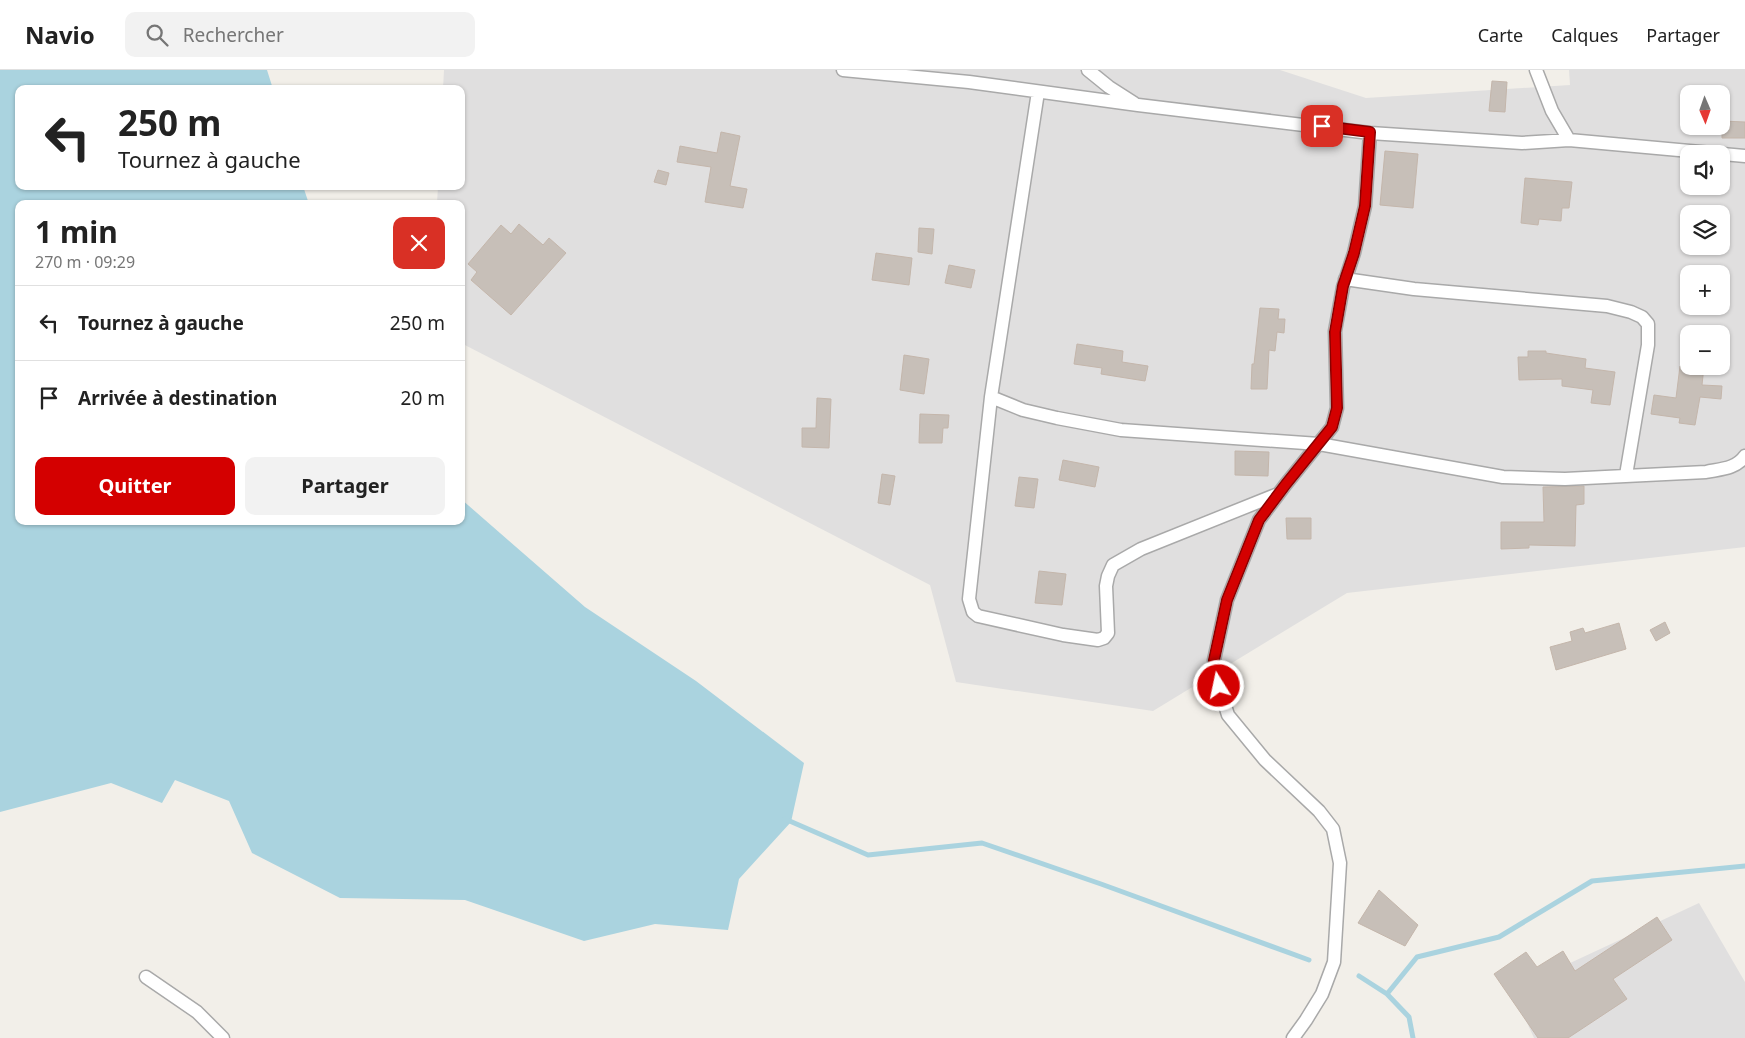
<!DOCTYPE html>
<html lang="fr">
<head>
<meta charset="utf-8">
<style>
  body { margin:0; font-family:"Noto Sans",sans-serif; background:#f2f2f2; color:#222; height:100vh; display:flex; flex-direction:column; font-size:19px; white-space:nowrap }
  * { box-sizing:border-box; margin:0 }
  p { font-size:16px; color:#767676 }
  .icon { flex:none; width:28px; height:28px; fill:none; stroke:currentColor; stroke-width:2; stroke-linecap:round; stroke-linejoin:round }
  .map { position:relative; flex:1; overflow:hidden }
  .drawer { position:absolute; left:15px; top:130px; width:450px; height:325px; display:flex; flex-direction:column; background:#fff; border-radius:10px; box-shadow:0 1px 4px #0004 }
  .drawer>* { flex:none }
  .guide { position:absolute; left:15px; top:15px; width:450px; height:105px; border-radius:10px; box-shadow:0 1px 4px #0004; background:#fff; color:#222; overflow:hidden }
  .needle { width:32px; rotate:178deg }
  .controls { position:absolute; left:1680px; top:15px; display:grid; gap:10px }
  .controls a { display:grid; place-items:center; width:50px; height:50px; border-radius:10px; background:#fff; box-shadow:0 1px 4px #0004; font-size:25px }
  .pin { position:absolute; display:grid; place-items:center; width:42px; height:42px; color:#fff; margin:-21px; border-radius:10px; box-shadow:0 2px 8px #0006 }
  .me { position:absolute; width:55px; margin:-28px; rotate:350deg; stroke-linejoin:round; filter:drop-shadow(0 0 4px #0008) }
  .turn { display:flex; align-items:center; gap:18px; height:105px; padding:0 20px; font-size:22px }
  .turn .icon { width:65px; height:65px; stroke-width:2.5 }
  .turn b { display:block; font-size:35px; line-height:42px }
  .round { display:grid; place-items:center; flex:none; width:52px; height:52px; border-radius:10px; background:#f2f2f2 }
  .head { display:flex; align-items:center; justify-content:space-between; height:85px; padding:0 20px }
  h1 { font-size:30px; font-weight:700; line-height:38px }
  .action { display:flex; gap:10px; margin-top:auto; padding:10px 20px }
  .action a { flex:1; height:58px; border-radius:10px; background:#d40000; color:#fff; font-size:20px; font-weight:700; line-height:58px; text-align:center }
  .action a+a { background:#f2f2f2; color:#222 }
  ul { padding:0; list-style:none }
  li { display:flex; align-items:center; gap:15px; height:75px; padding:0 20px; border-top:1px solid #e0e0e0 }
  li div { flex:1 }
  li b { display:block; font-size:19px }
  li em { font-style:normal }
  header { display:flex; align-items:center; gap:30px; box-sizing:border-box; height:70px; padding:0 25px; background:#fff; border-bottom:1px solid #e0e0e0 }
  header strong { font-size:24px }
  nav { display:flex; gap:28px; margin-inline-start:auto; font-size:18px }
  .search { width:350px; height:45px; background:#f2f2f2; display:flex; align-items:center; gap:12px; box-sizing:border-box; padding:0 18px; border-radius:10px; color:#767676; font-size:19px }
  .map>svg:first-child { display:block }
</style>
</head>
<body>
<header>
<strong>Navio</strong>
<div class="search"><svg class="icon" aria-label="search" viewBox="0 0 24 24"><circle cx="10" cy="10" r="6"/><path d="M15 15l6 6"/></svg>Rechercher</div>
<nav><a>Carte</a><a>Calques</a><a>Partager</a></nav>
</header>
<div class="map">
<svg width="1745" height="968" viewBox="0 0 1745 968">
  <rect width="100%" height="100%" fill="#f2efe9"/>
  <path fill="#e0dfdf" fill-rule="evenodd" d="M 444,0 L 1280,0 L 1366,28 L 1570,15 L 1569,0 L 1745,0 L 1745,477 L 1347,523 L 1153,641 L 956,612 L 930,515 L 461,273 L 461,134 L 437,134 L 438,116 L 461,116 L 461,19 L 443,19 ZM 1689,24 L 1721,24 L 1721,56 L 1689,56 ZM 1689,84 L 1721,84 L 1721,116 L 1689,116 ZM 1689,144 L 1721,144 L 1721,176 L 1689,176 ZM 1689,204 L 1721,204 L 1721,236 L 1689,236 ZM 1689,264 L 1721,264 L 1721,296 L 1689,296 Z
    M 1699,833 L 1745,912 L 1745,968 L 1534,968 L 1512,920 Z"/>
  <path fill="#aad3df" d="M 0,0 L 267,0 L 273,19 L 19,19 L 19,116 L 303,116 L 309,134 L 19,134 L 19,451 L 461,451 L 461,429 L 585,537 L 696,611 L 804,693 L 791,752 L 739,809 L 728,860 L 655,854 L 584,871 L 465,830 L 340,828 L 252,783 L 229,731 L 175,710 L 162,733 L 111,713 L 0,742 Z"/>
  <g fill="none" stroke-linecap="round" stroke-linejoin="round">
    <path stroke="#aad3df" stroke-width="5" d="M 785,749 L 868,785 L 982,773 L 1101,814 L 1309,890
      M 1359,906 L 1387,924 L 1409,947 L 1413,968
      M 1387,924 L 1417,887 L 1499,867 L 1592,811 L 1745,796"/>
  </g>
  <path fill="#c7bfb8" stroke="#c4b6ab" d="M 1492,11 L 1507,12 L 1505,42 L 1489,41 Z
    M 1722,51 L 1745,52 L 1745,68 L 1722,68 Z
    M 721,62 L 740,66 L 730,116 L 747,119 L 743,138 L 705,132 L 711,97 L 677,92 L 680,76 L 717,83 Z
    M 1385,81 L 1418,84 L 1413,138 L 1380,135 Z
    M 658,100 L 669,103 L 666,115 L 654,112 Z
    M 1525,108 L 1572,112 L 1569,138 L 1562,138 L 1561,151 L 1539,149 L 1538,155 L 1521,153 Z
    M 519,154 L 543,175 L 549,168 L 566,183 L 511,245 L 471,210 L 477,202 L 468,194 L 501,155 L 511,164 Z
    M 919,158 L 934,159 L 932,184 L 918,182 Z
    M 876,183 L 912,188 L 909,215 L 872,210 Z
    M 949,195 L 975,200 L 971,218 L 945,213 Z
    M 1260,238 L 1279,239 L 1278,249 L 1285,249 L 1284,263 L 1277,262 L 1275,281 L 1269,280 L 1267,319 L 1251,319 L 1252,294 L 1254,294 Z
    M 1077,274 L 1123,281 L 1122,292 L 1148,296 L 1145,311 L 1101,304 L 1102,298 L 1074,294 Z
    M 1528,281 L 1546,281 L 1546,283 L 1586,289 L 1585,298 L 1615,302 L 1610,335 L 1591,333 L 1593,320 L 1562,316 L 1562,309 L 1519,310 L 1518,287 L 1528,287 Z
    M 904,285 L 929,289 L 924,324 L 900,320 Z
    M 1680,296 L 1704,296 L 1702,315 L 1722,316 L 1721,329 L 1700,327 L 1695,355 L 1679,353 L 1680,348 L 1651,344 L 1654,325 L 1676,328 Z
    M 817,328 L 831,329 L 829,378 L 802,377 L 802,358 L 816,358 Z
    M 920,344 L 949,345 L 948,358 L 943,358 L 942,373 L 919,373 Z
    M 1235,381 L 1269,382 L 1268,406 L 1235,405 Z
    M 1063,390 L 1099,397 L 1095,417 L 1059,410 Z
    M 882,404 L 895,406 L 890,435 L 878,433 Z
    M 1019,407 L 1038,409 L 1034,438 L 1015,436 Z
    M 1584,416 L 1584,434 L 1576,435 L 1575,476 L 1529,475 L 1529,478 L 1501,479 L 1501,452 L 1544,452 L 1543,417 Z
    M 1286,448 L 1311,448 L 1311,469 L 1287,469 Z
    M 1039,501 L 1066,504 L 1062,535 L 1035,533 Z
    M 1665,552 L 1670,563 L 1656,571 L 1650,560 Z
    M 1619,553 L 1626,579 L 1556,600 L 1550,577 L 1572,571 L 1570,562 L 1583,558 L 1585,563 Z
    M 1379,820 L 1418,855 L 1405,876 L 1358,853 Z
    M 1657,847 L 1672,870 L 1613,909 L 1627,929 L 1568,968 L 1538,968 L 1494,904 L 1526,882 L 1537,897 L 1563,881 L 1575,901 Z"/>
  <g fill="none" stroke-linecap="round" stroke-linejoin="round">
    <g stroke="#a9a9a9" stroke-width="15">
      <path id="minor" d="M 843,0 L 969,12 L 1138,35 L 1370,63 L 1522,73 L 1569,70 L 1745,86
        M 1088,0 L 1109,17 L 1134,33
        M 1536,0 L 1552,41 L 1569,70
        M 1038,22 L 991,327 L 1023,340 L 1057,348 L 1121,360 L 1319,374 L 1503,407 L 1565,409 L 1706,402 C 1720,399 1736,399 1745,386
        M 1345,209 L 1414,219 L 1607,236 L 1631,242 L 1642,247 L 1648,254 L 1648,275 L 1626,405
        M 991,327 L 969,529 L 973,542 L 978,546 L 1063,565 L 1098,570 L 1104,568 L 1108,563 L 1106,516 L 1108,506 L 1113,495 L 1141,479 L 1278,424
        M 146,907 L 197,942 L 223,968
        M 1293,968 L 1306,950 L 1322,924 L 1334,892 L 1340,793 L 1333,759 L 1319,741 L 1265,690 L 1228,645 L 1219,616 L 1214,590 L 1227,530 L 1259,450 L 1286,414 L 1332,357 L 1337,338 L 1335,261 L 1343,217 L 1354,183 L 1365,136 L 1370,63"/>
    </g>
    <use href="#minor" stroke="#fff" stroke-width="12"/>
  </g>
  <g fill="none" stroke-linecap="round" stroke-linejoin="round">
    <g stroke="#8a0000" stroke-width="12">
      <path id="route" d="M 1219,616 L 1214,590 L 1227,530 L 1259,450 L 1286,414 L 1332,357 L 1337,338 L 1335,262 L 1343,216 L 1354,183 L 1365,136 L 1370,62 L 1322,56"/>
    </g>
    <use href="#route" stroke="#d40000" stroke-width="9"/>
  </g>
</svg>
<div class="controls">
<a><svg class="needle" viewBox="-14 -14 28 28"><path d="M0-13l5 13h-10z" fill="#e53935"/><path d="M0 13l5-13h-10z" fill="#767676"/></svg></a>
<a><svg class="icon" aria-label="sound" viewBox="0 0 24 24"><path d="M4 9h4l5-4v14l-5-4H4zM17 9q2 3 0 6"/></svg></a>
<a><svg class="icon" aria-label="layers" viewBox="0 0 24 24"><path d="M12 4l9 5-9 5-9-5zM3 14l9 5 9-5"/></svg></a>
<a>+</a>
<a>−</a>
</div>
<div class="pin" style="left:1322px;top:56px;background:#d93025"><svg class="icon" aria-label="arrive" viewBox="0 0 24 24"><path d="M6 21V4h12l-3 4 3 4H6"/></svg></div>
<svg class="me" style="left:1219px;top:616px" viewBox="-20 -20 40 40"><circle r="17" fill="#d40000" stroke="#fff" stroke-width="3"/><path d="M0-11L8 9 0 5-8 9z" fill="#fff"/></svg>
<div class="guide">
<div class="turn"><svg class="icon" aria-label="left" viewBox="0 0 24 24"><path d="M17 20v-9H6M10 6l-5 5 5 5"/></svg><div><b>250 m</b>Tournez à gauche</div></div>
</div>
<section class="drawer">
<div class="head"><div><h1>1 min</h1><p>270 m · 09:29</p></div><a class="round" style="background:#d93025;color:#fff"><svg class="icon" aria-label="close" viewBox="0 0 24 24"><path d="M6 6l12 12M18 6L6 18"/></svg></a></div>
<ul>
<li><svg class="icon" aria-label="left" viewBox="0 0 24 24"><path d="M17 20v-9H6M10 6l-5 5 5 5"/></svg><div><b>Tournez à gauche</b></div><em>250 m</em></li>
<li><svg class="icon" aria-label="arrive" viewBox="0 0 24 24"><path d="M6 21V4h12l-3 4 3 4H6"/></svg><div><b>Arrivée à destination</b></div><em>20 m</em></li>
</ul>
<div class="action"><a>Quitter</a><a>Partager</a></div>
</section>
</div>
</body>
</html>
